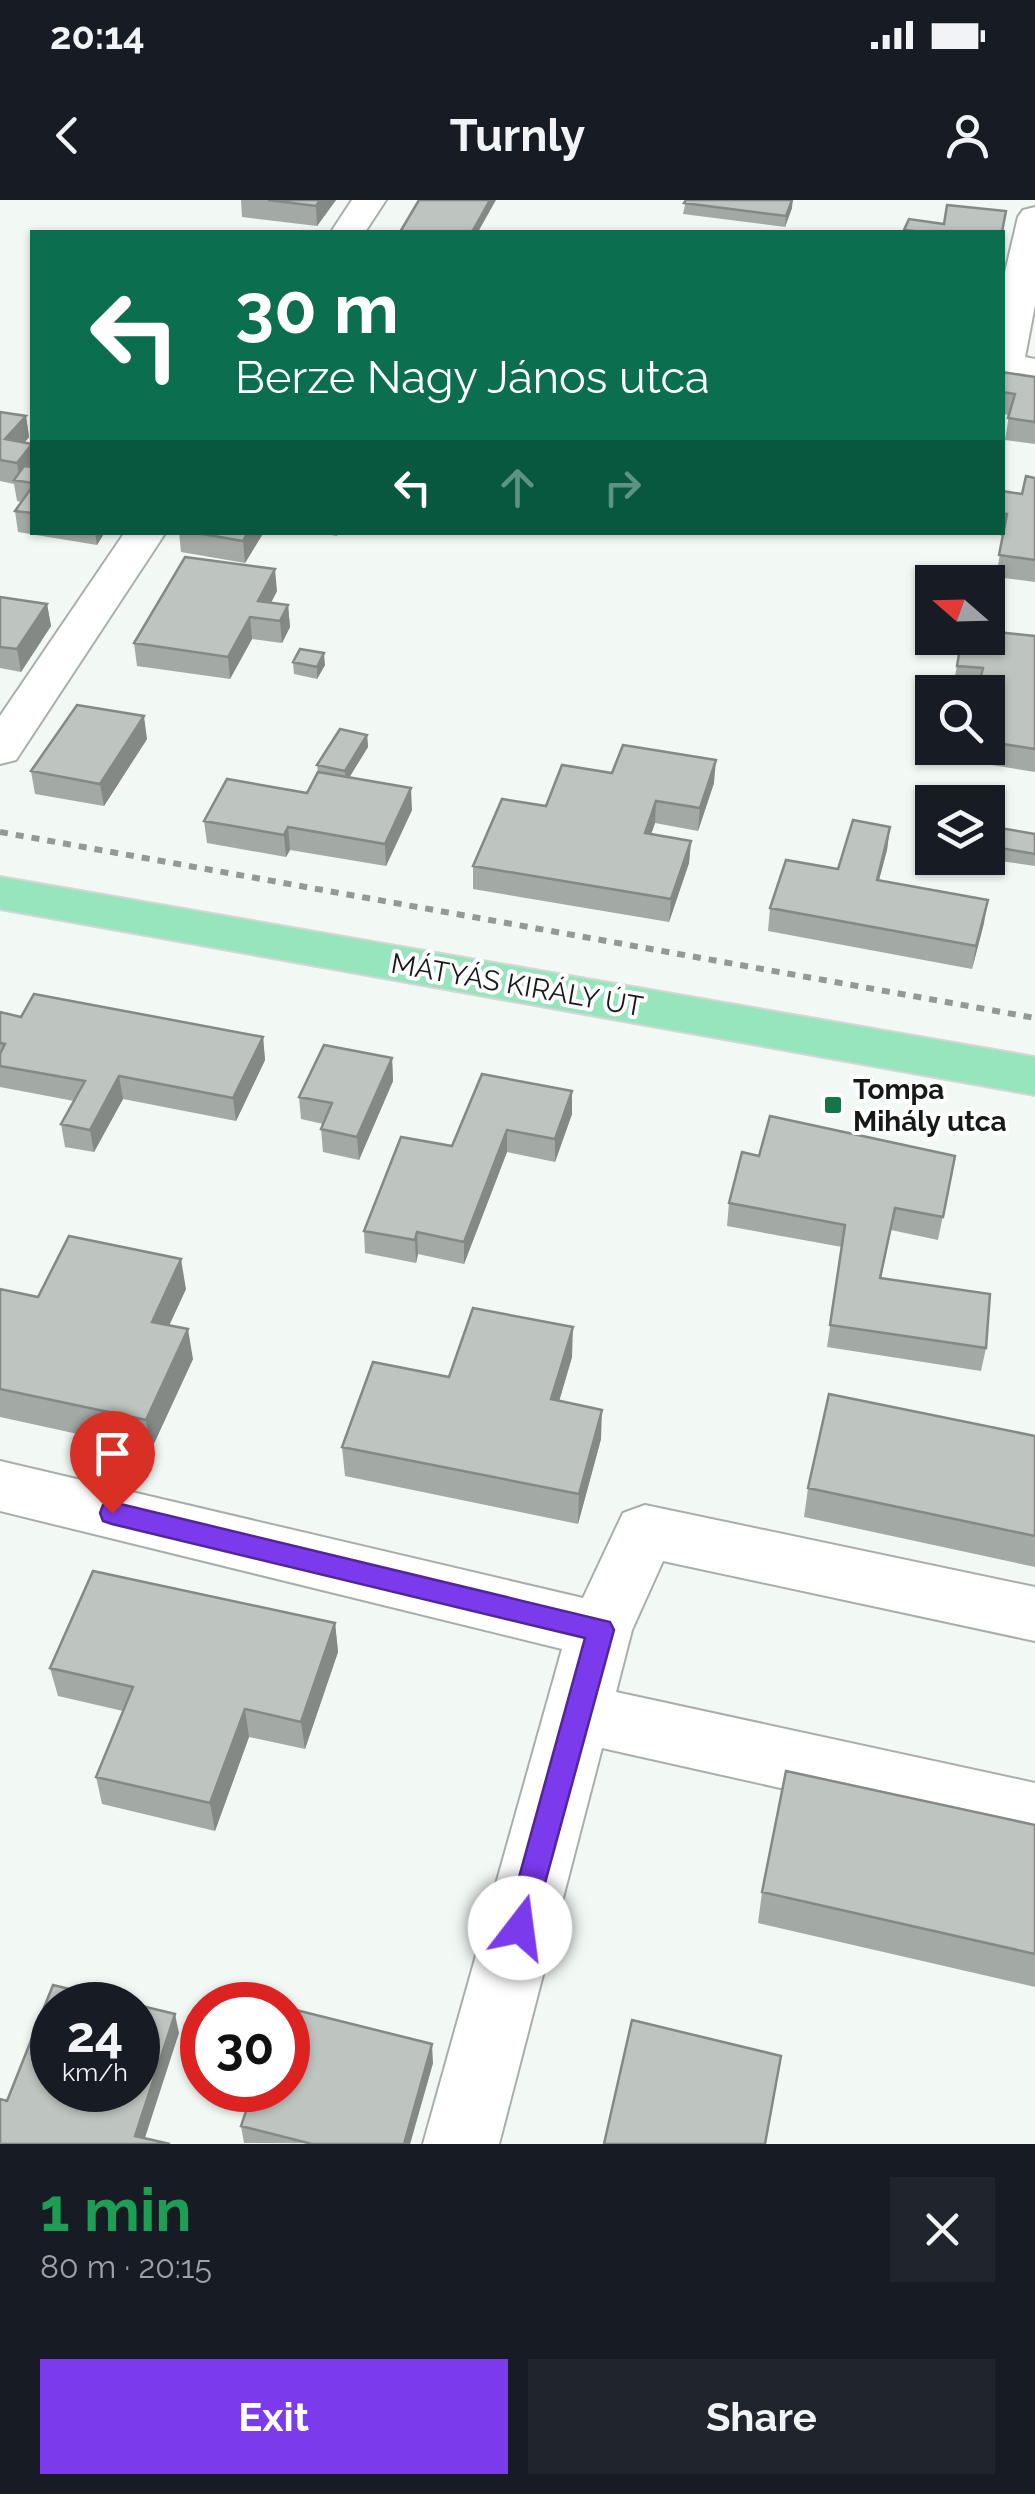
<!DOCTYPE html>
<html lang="en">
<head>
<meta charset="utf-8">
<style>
  body { margin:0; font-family:Raleway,sans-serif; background:#20242c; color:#f1f3f6; height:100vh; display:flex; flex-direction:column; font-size:38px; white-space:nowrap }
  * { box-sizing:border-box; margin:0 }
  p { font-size:32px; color:#9ea1a6 }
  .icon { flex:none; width:55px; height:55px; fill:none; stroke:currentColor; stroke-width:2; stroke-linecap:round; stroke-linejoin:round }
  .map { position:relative; height:1944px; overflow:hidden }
  .side { display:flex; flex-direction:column; background:#171b24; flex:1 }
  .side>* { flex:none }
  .top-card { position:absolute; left:30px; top:30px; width:975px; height:305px; border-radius:0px; box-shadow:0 2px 8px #0004; background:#0b6e4f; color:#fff; overflow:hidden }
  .needle { width:65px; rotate:290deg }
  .fabs { position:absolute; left:915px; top:365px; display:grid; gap:20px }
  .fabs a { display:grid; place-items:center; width:90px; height:90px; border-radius:0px; background:#171b24; box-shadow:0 2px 8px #0004; font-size:50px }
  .speed { position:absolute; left:30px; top:1782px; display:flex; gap:20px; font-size:50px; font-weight:700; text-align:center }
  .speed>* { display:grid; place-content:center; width:130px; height:130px; border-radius:50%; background:#171b24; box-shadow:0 2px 8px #0004; line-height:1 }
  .speed small { font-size:25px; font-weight:400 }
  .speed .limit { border:15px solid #d22; background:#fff; color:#111 }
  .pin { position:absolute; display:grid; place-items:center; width:85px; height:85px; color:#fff; margin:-102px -42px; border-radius:50% 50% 50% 0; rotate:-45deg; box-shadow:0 0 10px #0007 }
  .pin .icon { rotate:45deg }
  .me { position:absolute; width:110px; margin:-55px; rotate:15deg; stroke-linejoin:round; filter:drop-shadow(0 0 8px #0008) }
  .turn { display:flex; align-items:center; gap:35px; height:210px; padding:0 40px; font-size:45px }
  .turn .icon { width:130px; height:130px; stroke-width:2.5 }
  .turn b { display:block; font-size:70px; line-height:85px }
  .lanes { display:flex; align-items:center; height:95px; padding:0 40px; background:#0003; justify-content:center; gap:50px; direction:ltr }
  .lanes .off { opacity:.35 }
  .round { display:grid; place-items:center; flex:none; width:105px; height:105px; border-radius:0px; background:#20242c }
  .head { display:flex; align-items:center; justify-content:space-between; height:170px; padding:0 40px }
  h1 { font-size:60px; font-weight:700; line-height:75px; color:#1e9e55 }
  .cta { display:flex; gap:20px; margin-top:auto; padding:20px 40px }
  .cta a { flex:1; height:115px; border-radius:0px; background:#7c3aed; color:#fff; font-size:40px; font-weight:700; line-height:115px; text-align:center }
  .cta a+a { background:#20242c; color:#f1f3f6 }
  .status { display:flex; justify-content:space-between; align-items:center; height:70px; padding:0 50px; background:#171b24; direction:ltr }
  .status svg { height:28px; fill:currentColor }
  header { display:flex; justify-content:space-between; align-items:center; height:130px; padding:0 40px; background:#171b24; font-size:45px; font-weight:700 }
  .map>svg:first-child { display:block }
</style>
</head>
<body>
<div class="status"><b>20:14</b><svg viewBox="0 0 49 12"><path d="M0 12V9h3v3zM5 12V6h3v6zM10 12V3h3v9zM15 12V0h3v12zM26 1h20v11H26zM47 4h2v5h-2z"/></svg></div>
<header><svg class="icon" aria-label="back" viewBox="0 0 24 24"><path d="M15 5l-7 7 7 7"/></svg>Turnly<svg class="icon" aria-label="person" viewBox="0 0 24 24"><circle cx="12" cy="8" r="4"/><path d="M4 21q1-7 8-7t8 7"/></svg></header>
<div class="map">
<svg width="1035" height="1944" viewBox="0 0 1035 1944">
  <rect width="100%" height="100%" fill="#f2f9f5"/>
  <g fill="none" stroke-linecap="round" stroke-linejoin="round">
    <g stroke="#a8afab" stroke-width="4">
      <path id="minor" d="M 352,0 L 386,0 L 365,32 L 331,32 Z
        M 1035,7 L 1035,105 L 1025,157 L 1035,159 L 1035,181 L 1002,176 L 1002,85 L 1018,17 L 1023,10 Z
        M 125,332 L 166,332 L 16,560 L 0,564 L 0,516 Z
        M 0,1261 L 583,1398 L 623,1313 L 645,1305 L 1035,1387 L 1035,1441 L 663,1361 L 632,1430 L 616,1492 L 1035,1583 L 1035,1645 L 602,1548 L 499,1944 L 423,1944 L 562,1449 L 0,1311 Z"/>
    </g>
    <g stroke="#d5d6d5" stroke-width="4">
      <path id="major" d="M 0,677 L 1035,857 L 1035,895 L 0,709 Z"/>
    </g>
    <path stroke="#949996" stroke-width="6" stroke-dasharray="8 8" stroke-linecap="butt" d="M 0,632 L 1035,818"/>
    <use href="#minor" fill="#fff" fill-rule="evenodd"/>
    <use href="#major" fill="#96e5bd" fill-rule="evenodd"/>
  </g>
  <path fill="#a3a9a5" d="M 241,0 L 336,0 L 317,26 L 242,17 Z
    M 686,0 L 793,0 L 792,8 L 785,27 L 683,14 Z
    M 1002,172 L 1035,177 L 1035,244 L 1005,240 L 1009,215 L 1002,214 Z
    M 0,212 L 26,216 L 29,237 L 24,243 L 32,244 L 32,332 L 105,332 L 97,345 L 18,332 L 15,311 L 21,302 L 17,301 L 14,284 L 0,281 Z
    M 1035,278 L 1035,382 L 996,377 L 1003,336 L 990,333 L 1002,332 L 1002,291 L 1022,294 Z
    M 179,332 L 264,332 L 245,363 L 181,352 Z
    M 315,332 L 339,332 L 337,336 Z
    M 277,391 L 271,403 L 288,405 L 290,427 L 282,443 L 252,439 L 230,479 L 137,466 L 134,443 Z
    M 0,397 L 47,404 L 51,426 L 21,472 L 0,468 Z
    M 1035,436 L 1035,572 L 992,565 L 995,548 L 988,547 L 988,492 L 953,488 L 960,448 L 984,452 L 986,438 Z
    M 293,462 L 325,465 L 317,479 L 294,474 Z
    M 367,535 L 368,547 L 349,577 L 412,610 L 386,666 L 290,650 L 286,657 L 207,643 L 204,621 L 307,593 L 318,572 L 317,565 Z
    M 147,539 L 104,606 L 35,594 L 31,571 Z
    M 612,573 L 714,583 L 698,631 L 655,623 L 651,634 L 691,641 L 689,663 L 669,722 L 473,689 L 473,666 L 546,606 Z
    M 988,626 L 1035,634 L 1035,666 L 980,658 L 988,658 Z
    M 890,627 L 887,650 L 879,680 L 984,723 L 972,769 L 768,731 L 770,708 L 838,669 Z
    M 0,812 L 21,817 L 263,837 L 265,860 L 236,921 L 123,899 L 94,952 L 65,947 L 61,924 L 74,901 L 0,887 Z
    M 392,858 L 393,881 L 359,960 L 323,952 L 321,929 L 323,924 L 301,919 L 299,897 Z
    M 482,874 L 572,914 L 555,962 L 507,952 L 464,1064 L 418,1054 L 416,1063 L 365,1053 L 364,1031 L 452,946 Z
    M 759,956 L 955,956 L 938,1040 L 891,1030 L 881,1078 L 986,1148 L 981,1171 L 827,1147 L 842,1047 L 727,1026 L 729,1003 Z
    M 0,1089 L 38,1097 L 186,1089 L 169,1125 L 193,1159 L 151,1250 L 0,1217 Z
    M 572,1157 L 559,1201 L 601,1239 L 578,1324 L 345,1276 L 342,1247 L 449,1177 Z
    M 1035,1236 L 1035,1367 L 804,1317 L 808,1288 Z
    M 335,1423 L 338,1452 L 305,1549 L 249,1537 L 215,1631 L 102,1604 L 96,1577 L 123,1511 L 58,1496 L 50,1468 Z
    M 1035,1625 L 1035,1787 L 758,1723 L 762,1692 Z
    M 433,1863 L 410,1944 L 244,1943 L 241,1926 Z"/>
  <path fill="#858986" d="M 320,0 L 336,0 L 317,26 L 316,6 Z
    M 490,0 L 496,0 L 478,32 L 472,32 Z
    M 792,0 L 792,8 L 785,27 L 786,16 Z
    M 26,216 L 29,237 L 9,261 L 5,239 Z
    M 32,244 L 32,270 L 20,281 L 17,263 Z
    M 95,332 L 105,332 L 97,345 Z
    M 248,332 L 264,332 L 245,363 L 243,341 Z
    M 275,369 L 277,391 L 263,418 L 258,401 Z
    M 47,404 L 51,426 L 21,472 L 17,449 Z
    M 288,405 L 290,427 L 282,443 L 280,421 Z
    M 250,417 L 252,439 L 230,479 L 228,457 Z
    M 324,453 L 325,465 L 317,479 L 317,467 Z
    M 144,516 L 147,539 L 104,606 L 100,584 Z
    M 367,535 L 368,547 L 346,583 L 345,571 Z
    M 716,560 L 714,583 L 698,631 L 700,608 Z
    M 411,588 L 412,610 L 386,666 L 385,644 Z
    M 656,601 L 655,623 L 644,655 L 645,633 Z
    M 288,627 L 290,650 L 286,657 L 284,635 Z
    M 890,627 L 887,650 L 873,702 L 877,680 Z
    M 691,641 L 689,663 L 669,722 L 671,699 Z
    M 988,700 L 984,723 L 972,769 L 976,746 Z
    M 263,837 L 265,860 L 236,921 L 233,898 Z
    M 392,858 L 393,881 L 359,960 L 357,937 Z
    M 119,876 L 123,899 L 94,952 L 90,930 Z
    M 572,891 L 572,914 L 555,962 L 555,939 Z
    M 507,930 L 507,952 L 464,1064 L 464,1042 Z
    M 417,1032 L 418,1054 L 416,1063 L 415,1040 Z
    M 181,1059 L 186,1089 L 157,1152 L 152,1122 Z
    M 573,1127 L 572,1157 L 551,1229 L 551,1199 Z
    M 188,1129 L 193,1159 L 151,1250 L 146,1220 Z
    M 602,1210 L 601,1239 L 578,1324 L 579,1294 Z
    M 335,1423 L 338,1452 L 305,1549 L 301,1522 Z
    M 245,1509 L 249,1537 L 215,1631 L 210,1603 Z
    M 175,1814 L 179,1833 L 143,1944 L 135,1936 Z
    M 432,1844 L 433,1863 L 410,1944 L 404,1944 Z"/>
  <path fill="#bec4c0" stroke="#858986" stroke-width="2.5" d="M 268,0 L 320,0 L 316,6 Z
    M 419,0 L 490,0 L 472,32 L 400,32 Z
    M 686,0 L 792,0 L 786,16 L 684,3 Z
    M 947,5 L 1006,11 L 1002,32 L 922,32 L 904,30 L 909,19 L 944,24 Z
    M 1002,172 L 1035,177 L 1035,222 L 1008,218 L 1015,194 L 1002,192 Z
    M 0,212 L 26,216 L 5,239 L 32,244 L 17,263 L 0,260 Z
    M 24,266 L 32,267 L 32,283 L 14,280 Z
    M 1026,276 L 1035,278 L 1035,360 L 999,355 L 1007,314 L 1002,313 L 1002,291 L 1022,294 Z
    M 32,287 L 32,313 L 15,311 Z
    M 191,332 L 248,332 L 243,341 Z
    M 185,357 L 275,369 L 258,401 L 288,405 L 280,421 L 250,417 L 228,457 L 134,443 Z
    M 0,397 L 47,404 L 17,449 L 0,447 Z
    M 988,431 L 1035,436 L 1035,549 L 996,543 L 1000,526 L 988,524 L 988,492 L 977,492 L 983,468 L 957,466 L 960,448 L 985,452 Z
    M 300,449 L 324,453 L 317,467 L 293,462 Z
    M 77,505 L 144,516 L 100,584 L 31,571 Z
    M 340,529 L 367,535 L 345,571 L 317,565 Z
    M 623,545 L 716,560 L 700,608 L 656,601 L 645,633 L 691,641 L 671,699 L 473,666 L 502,599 L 546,606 L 562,565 L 612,573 Z
    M 318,572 L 411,588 L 385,644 L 288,627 L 284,635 L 204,621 L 227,579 L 307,593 Z
    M 853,620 L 890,627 L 877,680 L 988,700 L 976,746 L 770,708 L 786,660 L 838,669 Z
    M 988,626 L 1035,634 L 1035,654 L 988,646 Z
    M 34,794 L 263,837 L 233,898 L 119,876 L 90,930 L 61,924 L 85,881 L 0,866 L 0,854 L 5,844 L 0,843 L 0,812 L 21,817 Z
    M 324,845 L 392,858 L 357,937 L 321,929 L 332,903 L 299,897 Z
    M 482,874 L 572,891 L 555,939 L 507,930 L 464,1042 L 417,1032 L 415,1040 L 364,1031 L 401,937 L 452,946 Z
    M 770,916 L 955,956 L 943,1017 L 895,1008 L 880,1078 L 990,1094 L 986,1148 L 830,1125 L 845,1025 L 729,1003 L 742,952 L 759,956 Z
    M 69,1036 L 181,1059 L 152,1122 L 188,1129 L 146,1220 L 0,1189 L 0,1089 L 38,1097 Z
    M 473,1108 L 573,1127 L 551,1199 L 602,1210 L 579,1294 L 342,1247 L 373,1162 L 449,1177 Z
    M 829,1194 L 1035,1236 L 1035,1336 L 808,1288 Z
    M 93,1371 L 335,1423 L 301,1522 L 245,1509 L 210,1603 L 96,1577 L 133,1487 L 50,1468 Z
    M 786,1571 L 1035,1625 L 1035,1754 L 762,1692 Z
    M 53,1785 L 136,1805 L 52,1805 L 52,1890 L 138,1890 L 138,1805 L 175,1814 L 135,1936 L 170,1944 L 0,1944 L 0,1899 L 7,1901 Z
    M 288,1808 L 432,1844 L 404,1944 L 312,1944 L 241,1926 L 253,1890 L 288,1890 Z
    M 632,1820 L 781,1856 L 765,1944 L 604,1944 Z"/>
  <path fill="#7c3aed" stroke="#51269a" stroke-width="2.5" d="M 112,1302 L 610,1422 L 614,1430 L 530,1738 L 520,1742 L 509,1738 L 505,1728 L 585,1438 L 112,1324 L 103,1321 L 100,1313 L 103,1305 Z"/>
  <rect fill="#167449" stroke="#fff" stroke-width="4" x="823" y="895" width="20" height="20" rx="5"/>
  <g text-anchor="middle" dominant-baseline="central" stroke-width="8" stroke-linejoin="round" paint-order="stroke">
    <g font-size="28" fill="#171918" stroke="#fff">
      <text transform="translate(517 785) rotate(10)">MÁTYÁS KIRÁLY ÚT</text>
    </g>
    <g font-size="28" font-weight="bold" fill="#171918" stroke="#fff" text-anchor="start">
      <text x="853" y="889">Tompa<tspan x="853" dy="32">Mihály utca</tspan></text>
    </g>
  </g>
</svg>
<div class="fabs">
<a><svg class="needle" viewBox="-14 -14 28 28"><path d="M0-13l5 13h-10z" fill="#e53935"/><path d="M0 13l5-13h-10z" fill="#9ea1a6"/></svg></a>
<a><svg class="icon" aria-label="search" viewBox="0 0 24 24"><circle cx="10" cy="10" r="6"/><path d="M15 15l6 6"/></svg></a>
<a><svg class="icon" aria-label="layers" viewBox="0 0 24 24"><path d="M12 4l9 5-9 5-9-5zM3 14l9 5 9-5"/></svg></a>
</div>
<div class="speed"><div>24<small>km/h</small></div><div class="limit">30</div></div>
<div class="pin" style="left:112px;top:1313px;background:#d93025"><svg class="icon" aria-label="arrive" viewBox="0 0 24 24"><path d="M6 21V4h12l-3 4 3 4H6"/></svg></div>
<svg class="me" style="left:520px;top:1728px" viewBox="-20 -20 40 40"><circle r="19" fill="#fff"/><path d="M0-13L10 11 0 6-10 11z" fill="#7c3aed"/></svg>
<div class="top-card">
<div class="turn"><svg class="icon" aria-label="left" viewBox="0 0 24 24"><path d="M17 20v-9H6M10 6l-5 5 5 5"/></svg><div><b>30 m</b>Berze Nagy János utca</div></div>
<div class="lanes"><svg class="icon" aria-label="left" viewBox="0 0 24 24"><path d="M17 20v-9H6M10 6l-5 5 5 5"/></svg><svg class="icon off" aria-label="ahead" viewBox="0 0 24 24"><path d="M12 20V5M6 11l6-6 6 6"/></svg><svg class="icon off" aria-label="right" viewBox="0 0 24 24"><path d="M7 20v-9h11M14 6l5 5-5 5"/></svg></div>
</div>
</div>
<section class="side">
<div class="head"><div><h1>1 min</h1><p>80 m · 20:15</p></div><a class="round"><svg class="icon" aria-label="close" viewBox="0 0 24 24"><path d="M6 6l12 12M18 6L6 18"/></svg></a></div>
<div class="cta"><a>Exit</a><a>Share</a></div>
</section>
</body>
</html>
